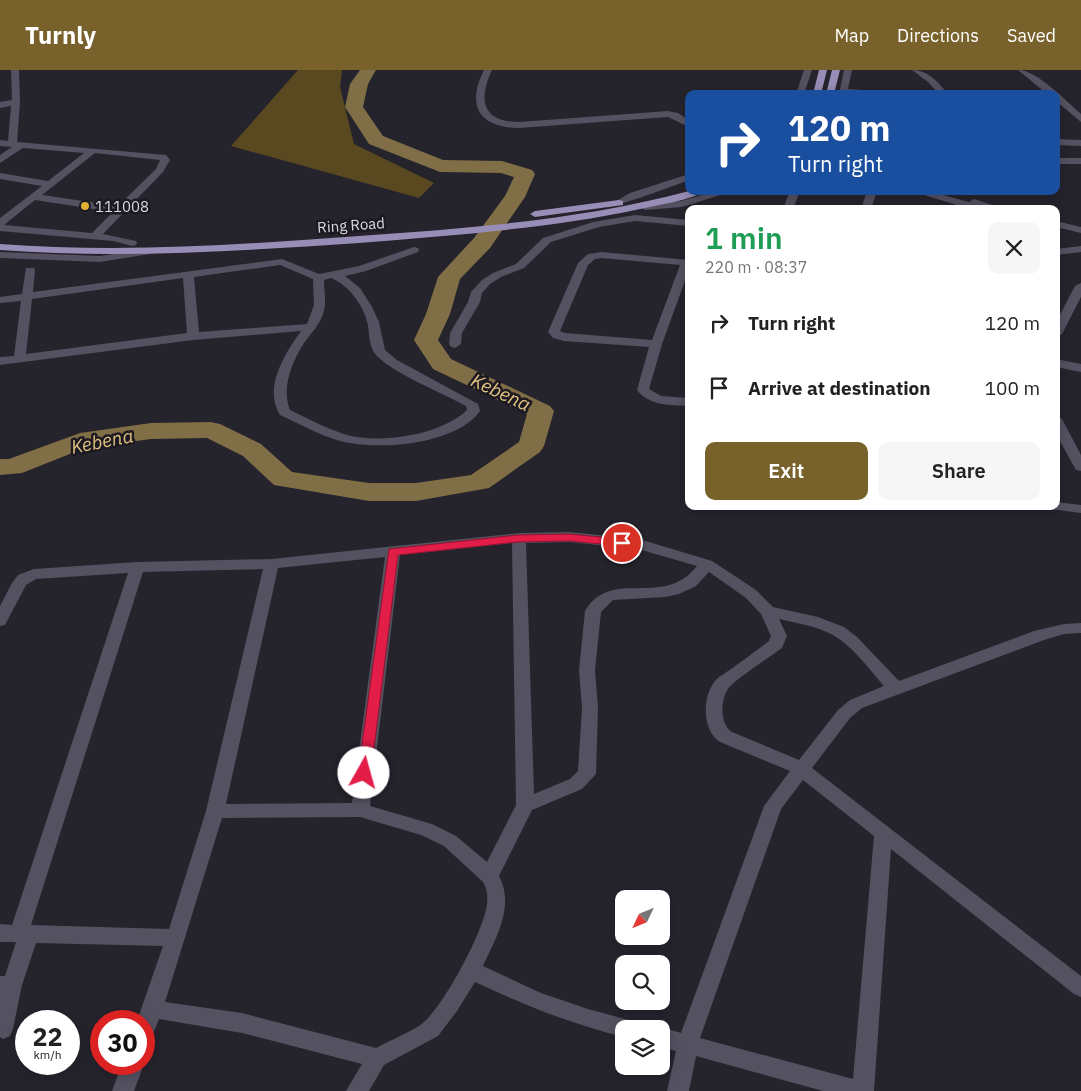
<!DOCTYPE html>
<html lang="en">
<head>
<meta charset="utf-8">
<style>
  body { margin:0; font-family:"IBM Plex Sans",sans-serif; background:#f6f6f6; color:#222; height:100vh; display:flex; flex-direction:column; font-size:19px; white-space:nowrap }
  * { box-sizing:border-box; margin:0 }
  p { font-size:16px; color:#767676 }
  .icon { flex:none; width:28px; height:28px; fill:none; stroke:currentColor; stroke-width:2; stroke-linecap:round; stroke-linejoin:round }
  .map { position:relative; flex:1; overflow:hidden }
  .side { position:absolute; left:685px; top:135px; width:375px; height:305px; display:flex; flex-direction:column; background:#fff; border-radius:10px; box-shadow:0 2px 12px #0003 }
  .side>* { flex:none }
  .banner { position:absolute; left:685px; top:20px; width:375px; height:105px; border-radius:10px; box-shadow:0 2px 12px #0003; background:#1a4fa0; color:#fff; overflow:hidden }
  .needle { width:32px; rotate:227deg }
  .fabs { position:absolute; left:615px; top:820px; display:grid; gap:10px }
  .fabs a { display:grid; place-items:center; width:55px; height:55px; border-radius:10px; background:#fff; box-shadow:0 2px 12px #0003; font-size:25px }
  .speed { position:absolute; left:15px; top:940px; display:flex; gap:10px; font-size:25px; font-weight:700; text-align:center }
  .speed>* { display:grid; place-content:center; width:65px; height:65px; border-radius:50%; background:#fff; box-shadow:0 2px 12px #0003; line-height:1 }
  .speed small { font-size:12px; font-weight:400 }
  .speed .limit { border:8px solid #d22; background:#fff; color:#111 }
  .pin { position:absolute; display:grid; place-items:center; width:42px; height:42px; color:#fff; margin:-21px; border:2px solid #fff; border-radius:50%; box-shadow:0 1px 5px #0007 }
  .me { position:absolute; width:55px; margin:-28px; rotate:7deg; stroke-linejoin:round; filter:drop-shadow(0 0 4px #0008) }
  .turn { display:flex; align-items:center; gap:18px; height:105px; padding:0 20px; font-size:22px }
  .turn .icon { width:65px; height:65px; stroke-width:2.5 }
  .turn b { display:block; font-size:35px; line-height:42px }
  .round { display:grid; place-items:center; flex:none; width:52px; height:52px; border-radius:10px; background:#f6f6f6 }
  .head { display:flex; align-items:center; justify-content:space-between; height:85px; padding:0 20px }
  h1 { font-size:30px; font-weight:600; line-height:38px; color:#1e9e55 }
  .button { display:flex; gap:10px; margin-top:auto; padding:10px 20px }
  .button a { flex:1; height:58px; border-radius:10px; background:#78612a; color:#fff; font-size:20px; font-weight:600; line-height:58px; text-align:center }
  .button a+a { background:#f6f6f6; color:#222 }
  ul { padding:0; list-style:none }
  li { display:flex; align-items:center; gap:15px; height:65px; padding:0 20px }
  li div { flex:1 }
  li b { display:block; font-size:19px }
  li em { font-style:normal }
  header { display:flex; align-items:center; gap:30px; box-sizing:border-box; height:70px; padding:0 25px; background:#78612a; color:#fff }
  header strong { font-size:24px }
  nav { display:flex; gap:28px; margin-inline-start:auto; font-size:18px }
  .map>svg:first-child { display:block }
</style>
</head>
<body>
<header>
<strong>Turnly</strong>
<nav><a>Map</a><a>Directions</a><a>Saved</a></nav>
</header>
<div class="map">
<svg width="1081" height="1021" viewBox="0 0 1081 1021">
  <rect width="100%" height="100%" fill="#25232c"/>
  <path fill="#594820" d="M 298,0 L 342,0 L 340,17 L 354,74 L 434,113 L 419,128 L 231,76 Z"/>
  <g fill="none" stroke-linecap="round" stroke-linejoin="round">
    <path fill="#806e46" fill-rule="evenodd" d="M 360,0 L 376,0 L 368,14 L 363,37 L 383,66 L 443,90 L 502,91 L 532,100 L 535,104 L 525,127 L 490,178 L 460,209 L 450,244 L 438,270 L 451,289 L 550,336 L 554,341 L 544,376 L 540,382 L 489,418 L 416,431 L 369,431 L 274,415 L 243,386 L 207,368 L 151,369 L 85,378 L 22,403 L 0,405 L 0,389 L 9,389 L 80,363 L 151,353 L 211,352 L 220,354 L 261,374 L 292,402 L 369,413 L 416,413 L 471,405 L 519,372 L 527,344 L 433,299 L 414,270 L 426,244 L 438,207 L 474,168 L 505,126 L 514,107 L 501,103 L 440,102 L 369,74 L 345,37 L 350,14 Z"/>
    <path fill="#545161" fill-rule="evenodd" d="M 11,0 L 19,0 L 20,32 L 17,72 L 166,85 L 170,90 L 163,102 L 103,164 L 136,171 L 137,173 L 136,175 L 132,176 L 113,171 L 0,161 L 0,148 L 42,116 L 0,109 L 0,103 L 48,111 L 84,83 L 23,78 L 0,93 L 0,85 L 12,77 L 0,76 L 0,70 L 8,71 L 11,36 L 0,38 L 0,32 L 12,30 ZM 95,83 L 160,90 L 156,99 L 118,136 L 42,125 ZM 35,130 L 113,142 L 92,163 L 4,155 Z
      M 484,0 L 492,0 C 478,30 482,52 519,52 L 668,41 L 678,43 L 689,50 L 689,57 L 668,47 L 519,58 C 479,57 466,36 484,0 Z
      M 804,0 L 812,0 L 804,24 L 796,24 Z
      M 844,0 L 852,0 L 848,19 L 875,21 L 879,24 L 839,24 Z
      M 912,0 C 928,0 938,12 948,24 L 939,24 L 928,12 Z
      M 1018,0 C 1037,0 1066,31 1081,44 L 1081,52 L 1056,31 L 1056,24 L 1047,24 Z
      M 1056,69 L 1081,70 L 1081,76 L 1056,75 Z
      M 1056,88 L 1081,88 L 1081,94 L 1056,94 Z
      M 689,104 L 689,110 C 679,114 619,136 614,135 L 613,133 L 630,123 Z
      M 716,121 L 733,121 L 682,137 L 645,140 L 640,137 L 645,134 L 681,131 Z
      M 790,121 L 800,121 L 793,139 L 783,139 Z
      M 867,121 L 877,121 L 871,139 L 861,139 Z
      M 911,121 L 928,121 L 969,132 L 974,129 L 1005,139 L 970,139 Z
      M 635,145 L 689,150 L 689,156 L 635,151 L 599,157 L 551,172 L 524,198 L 501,207 L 490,214 L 482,223 L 480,232 L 462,263 L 461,274 L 455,278 L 451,277 L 449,274 L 450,263 L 468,232 L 471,222 L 482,210 L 493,203 L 516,194 L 543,168 L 593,152 Z
      M 1056,151 L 1081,157 L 1081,163 L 1056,157 Z
      M 1081,176 L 1081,182 L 1056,185 L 1056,179 Z
      M 414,177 L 418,178 L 419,180 L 418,182 L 366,201 L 345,206 L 360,218 L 372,237 L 379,252 L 385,280 L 397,290 L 478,334 L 480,341 C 456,375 378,381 340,371 C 319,365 300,354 280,345 C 263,318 285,283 301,261 L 193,270 L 0,295 L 0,287 L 14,286 L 21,231 L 0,233 L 0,227 L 22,224 L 26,198 L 34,198 L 35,200 L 33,222 L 282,189 L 319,204 L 359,196 ZM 280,195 L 313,209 L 314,235 L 307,254 L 199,262 L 194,207 ZM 183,208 L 187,263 L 26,284 L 32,229 ZM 331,208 C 349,215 364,236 368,255 C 369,264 369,277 376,285 C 391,302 444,324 466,336 L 467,340 C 441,365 382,374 347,365 C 327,359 309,349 290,340 C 281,318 292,292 304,273 C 311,263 319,256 323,244 C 327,233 324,221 324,210 Z
      M 146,179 L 150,180 L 151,182 L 150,184 L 100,192 L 0,188 L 0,182 L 100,186 Z
      M 601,182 L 689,190 L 689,200 L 662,274 L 649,319 L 661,326 L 689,328 L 689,336 C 670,335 649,336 637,320 L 649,277 L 564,271 L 553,268 L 548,262 L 578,193 L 588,184 ZM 601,188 L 680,195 L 652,270 L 565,263 L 560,261 L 588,195 L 595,189 Z
      M 1081,213 L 1081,227 L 1062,264 L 1056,267 L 1056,252 L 1075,216 Z
      M 1056,289 L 1081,294 L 1081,302 L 1056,297 Z
      M 1056,345 L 1062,349 L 1081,385 L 1081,401 L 1076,400 L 1056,364 Z
      M 1056,432 L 1081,435 L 1081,443 L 1051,439 L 1049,436 L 1056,436 Z
      M 569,462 L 639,469 L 712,491 L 756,520 L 773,537 L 818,547 L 844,557 L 857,567 L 899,611 L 1034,561 L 1064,554 L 1081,553 L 1081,563 L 1064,564 L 1044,570 L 862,638 L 850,648 L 812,698 L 1081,906 L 1081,927 L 1074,924 L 891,779 L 874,1021 L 823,1021 L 696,986 L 689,1021 L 667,1021 L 676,981 L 661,977 L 661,959 L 657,959 L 661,957 L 681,963 L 764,736 L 790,701 L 720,672 C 702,660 702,627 715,611 C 719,606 726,603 731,599 C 744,590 757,580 769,571 L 771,566 L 761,544 L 746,528 L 709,502 L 696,516 L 679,524 L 665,527 L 613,530 L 601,542 L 595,600 L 598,638 L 596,704 L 582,719 L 532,740 L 499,806 C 515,836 496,868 483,896 L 541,923 L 588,939 L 636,952 L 639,959 L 624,959 L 624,967 C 571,954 524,935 475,912 L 457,941 L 438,966 L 384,995 L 369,1021 L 346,1021 L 362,994 L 242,963 L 159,949 L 151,969 L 144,972 L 144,951 L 137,951 L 163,876 L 36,873 L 22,915 L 13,959 L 10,966 L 3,969 L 0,967 L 0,906 L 5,906 L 16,872 L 0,872 L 0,854 L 12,855 L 128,503 L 36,509 L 26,515 L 5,555 L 0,556 L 0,536 L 12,513 L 18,505 L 34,499 L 137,492 L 272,489 L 519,463 ZM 569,472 L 638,479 L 697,496 C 662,540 612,496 585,541 L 579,600 L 582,638 L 578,701 L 570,709 L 534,724 L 526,473 ZM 512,473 L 516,735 L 487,792 L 456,766 L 432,754 L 370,736 L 400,485 ZM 385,487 L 352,733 L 226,734 L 278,498 ZM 263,499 L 206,741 L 169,859 L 31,855 L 143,502 ZM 779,549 C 797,553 815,556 831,564 C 852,575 869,599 884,616 L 850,630 L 838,640 L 799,690 L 732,662 C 720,655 720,631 728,619 C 733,611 771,586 782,578 L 787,566 ZM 803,710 L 874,766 L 853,1009 L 700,968 L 781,739 ZM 360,747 L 421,765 L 444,776 L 483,812 C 487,818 488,826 487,834 C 484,861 444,935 424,952 C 412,962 390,970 376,978 L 242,943 L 165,932 L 222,748 Z
      M 122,994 L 144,994 L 134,1021 L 112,1021 Z"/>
    <path fill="#978db6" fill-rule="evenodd" d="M 819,0 L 827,0 L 821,24 L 813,24 Z
      M 832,0 L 840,0 L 834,24 L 826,24 Z
      M 689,121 L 705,121 C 695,129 654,136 640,139 C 547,159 453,165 359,173 C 239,181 120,189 0,180 L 0,174 C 120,183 239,175 359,166 C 470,158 581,150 689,121 Z
      M 619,130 L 623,131 L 623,135 L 535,147 L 530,144 L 535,141 Z"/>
  </g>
  <path fill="#e11d48" stroke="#92132f" d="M 569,464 L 622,469 L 627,473 L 622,476 L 569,471 L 518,472 L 398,485 L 371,703 L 369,707 L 364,708 L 360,707 L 358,703 L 389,479 L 518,465 Z"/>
  <circle fill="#e1af34" stroke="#1c1922" stroke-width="2" cx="85" cy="136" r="5"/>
  <g text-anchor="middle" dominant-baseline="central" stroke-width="5" stroke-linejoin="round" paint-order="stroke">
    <g font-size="15" fill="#dbdae0" stroke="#1c1922" text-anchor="start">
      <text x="95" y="136">111008</text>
    </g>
    <g font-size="15" fill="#dbdae0" stroke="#1c1922">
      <text transform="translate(351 155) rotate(-4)">Ring Road</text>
    </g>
    <g font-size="19" font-style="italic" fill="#e0c17f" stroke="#1c1922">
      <text transform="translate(501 322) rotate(25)">Kebena</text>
      <text transform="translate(102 371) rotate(-11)">Kebena</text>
    </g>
  </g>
</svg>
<div class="fabs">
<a><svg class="needle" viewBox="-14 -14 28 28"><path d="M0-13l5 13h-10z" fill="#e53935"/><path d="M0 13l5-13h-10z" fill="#767676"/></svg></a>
<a><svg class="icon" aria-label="search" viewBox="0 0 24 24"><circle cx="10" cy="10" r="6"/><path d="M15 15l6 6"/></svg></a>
<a><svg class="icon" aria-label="layers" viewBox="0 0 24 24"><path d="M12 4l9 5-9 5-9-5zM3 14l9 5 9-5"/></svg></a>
</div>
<div class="speed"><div>22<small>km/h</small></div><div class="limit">30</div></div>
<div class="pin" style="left:622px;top:473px;background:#d93025"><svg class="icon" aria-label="arrive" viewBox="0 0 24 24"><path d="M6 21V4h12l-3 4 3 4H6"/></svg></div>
<svg class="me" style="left:364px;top:703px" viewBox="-20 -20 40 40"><circle r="19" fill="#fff"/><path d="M0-13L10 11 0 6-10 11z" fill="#e11d48"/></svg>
<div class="banner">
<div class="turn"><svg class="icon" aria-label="right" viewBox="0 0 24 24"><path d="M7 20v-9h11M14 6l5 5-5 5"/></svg><div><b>120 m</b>Turn right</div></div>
</div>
<section class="side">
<div class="head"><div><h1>1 min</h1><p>220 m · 08:37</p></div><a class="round"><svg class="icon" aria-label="close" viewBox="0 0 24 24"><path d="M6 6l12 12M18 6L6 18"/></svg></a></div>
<ul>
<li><svg class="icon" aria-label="right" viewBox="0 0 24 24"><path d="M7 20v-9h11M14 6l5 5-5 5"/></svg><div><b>Turn right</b></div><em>120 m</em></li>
<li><svg class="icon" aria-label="arrive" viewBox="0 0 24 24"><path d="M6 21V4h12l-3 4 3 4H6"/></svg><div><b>Arrive at destination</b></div><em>100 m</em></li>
</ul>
<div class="button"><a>Exit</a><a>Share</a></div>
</section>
</div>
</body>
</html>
